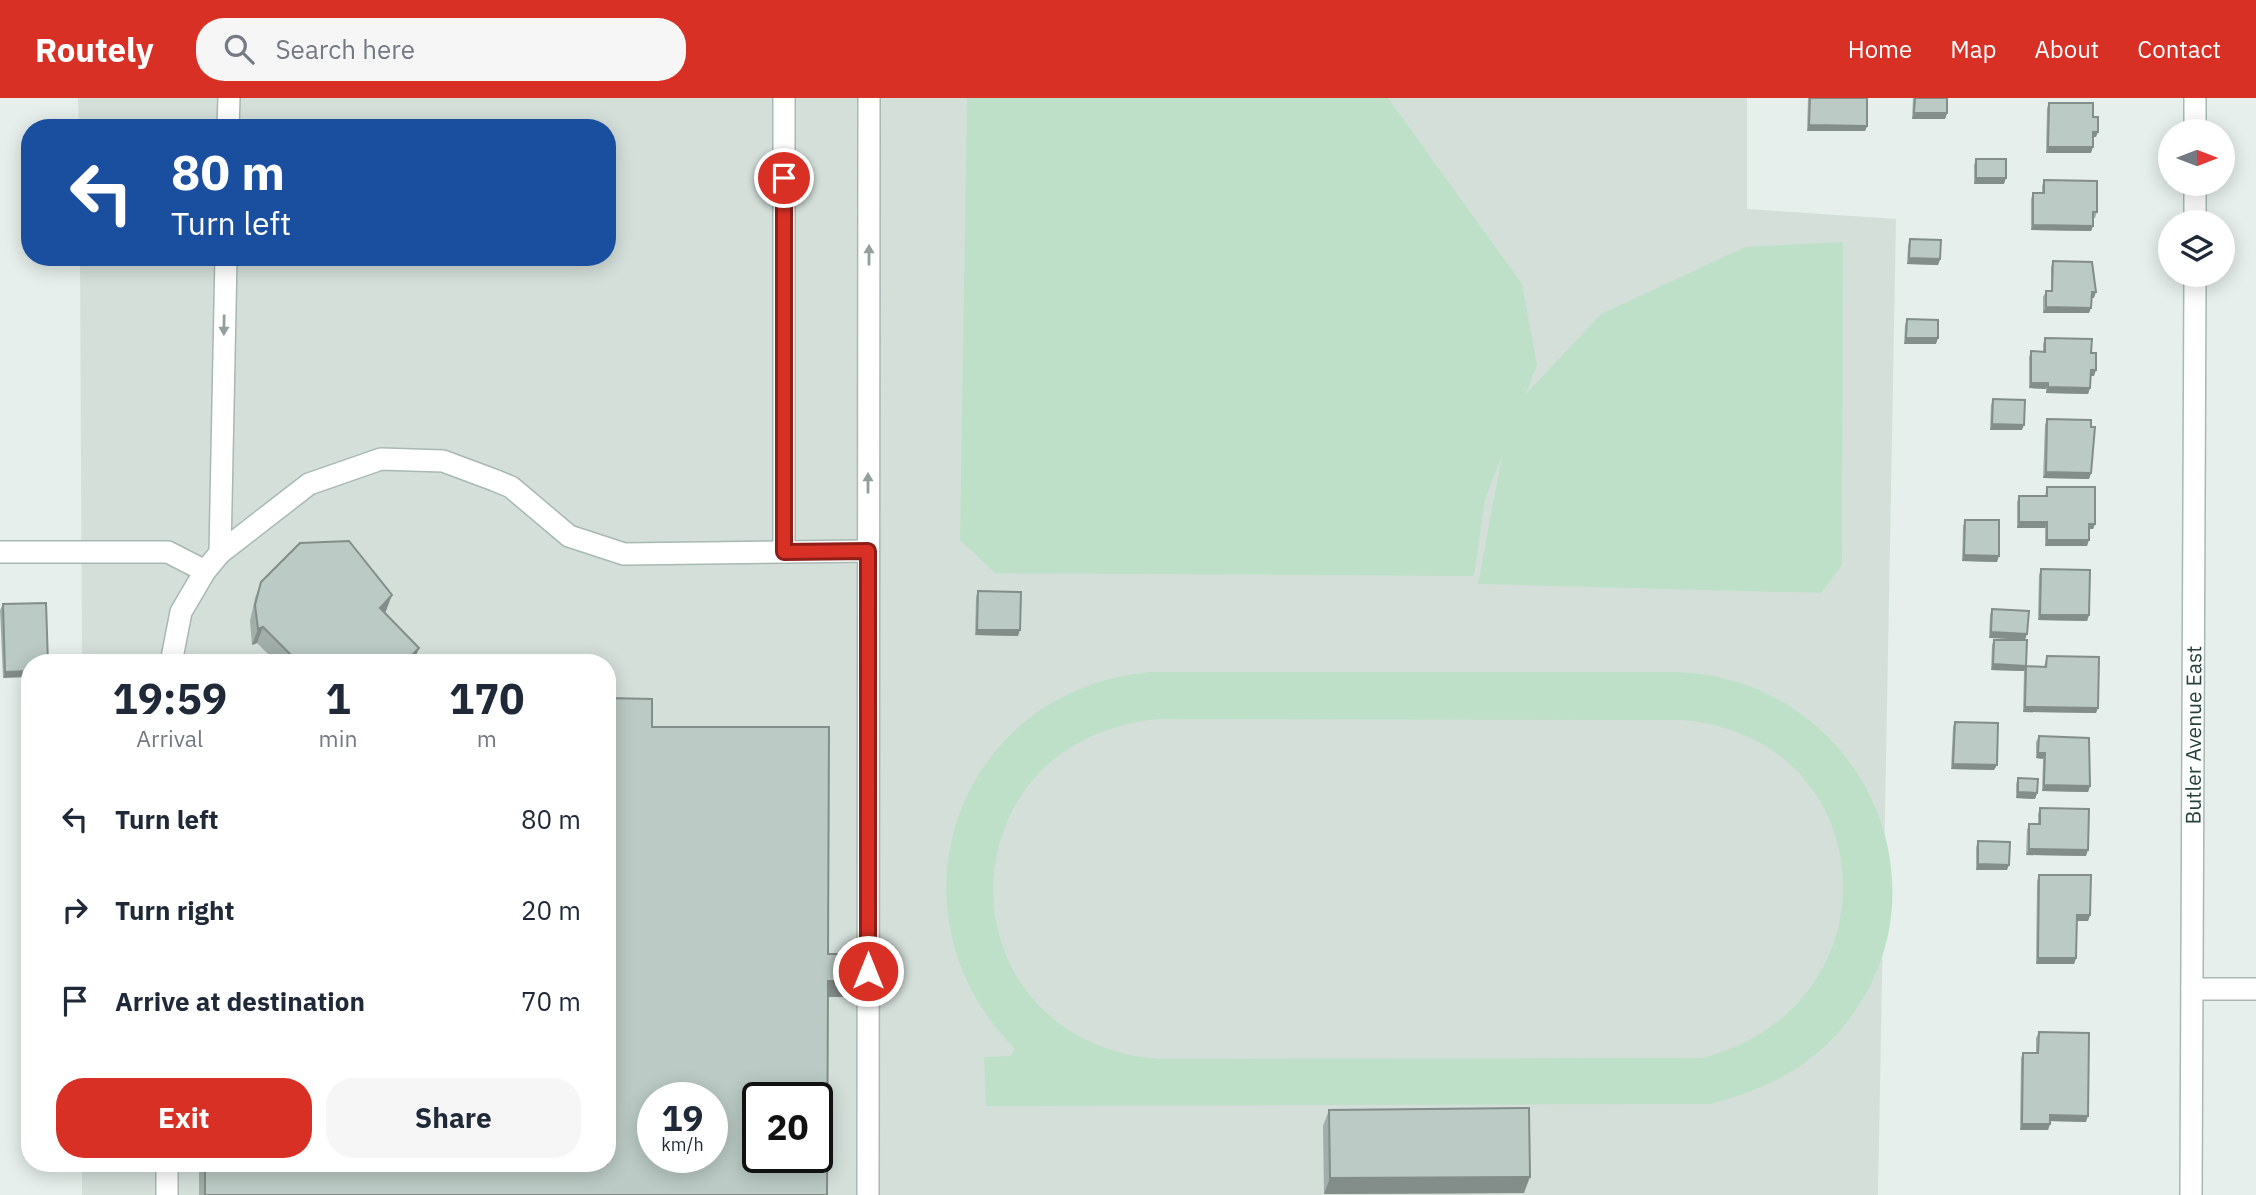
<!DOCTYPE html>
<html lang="en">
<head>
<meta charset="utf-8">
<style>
  body { margin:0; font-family:"IBM Plex Sans",sans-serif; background:#f6f6f7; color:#1f2937; height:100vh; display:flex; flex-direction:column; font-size:26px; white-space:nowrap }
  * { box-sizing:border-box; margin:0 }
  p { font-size:23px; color:#747a83 }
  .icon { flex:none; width:38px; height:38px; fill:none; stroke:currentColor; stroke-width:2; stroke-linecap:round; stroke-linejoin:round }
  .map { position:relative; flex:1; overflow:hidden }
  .panel { position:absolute; left:21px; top:556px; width:595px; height:518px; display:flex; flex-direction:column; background:#fff; border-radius:28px; box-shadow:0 4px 18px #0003 }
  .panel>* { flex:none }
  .hud { position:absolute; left:21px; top:21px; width:595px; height:147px; border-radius:28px; box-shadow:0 4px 18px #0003; background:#1a4fa0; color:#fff; overflow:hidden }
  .needle { width:46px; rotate:90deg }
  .tools { position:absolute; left:2158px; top:21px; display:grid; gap:14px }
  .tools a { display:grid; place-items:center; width:77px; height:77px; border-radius:50%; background:#fff; box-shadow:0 4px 18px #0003; font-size:35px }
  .speed { position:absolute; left:637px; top:984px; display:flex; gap:14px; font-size:35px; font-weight:700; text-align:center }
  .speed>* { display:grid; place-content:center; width:91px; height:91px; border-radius:50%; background:#fff; box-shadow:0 4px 18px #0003; line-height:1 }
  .speed small { font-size:18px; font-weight:400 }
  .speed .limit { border:4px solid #111; border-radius:10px; background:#fff; color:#111 }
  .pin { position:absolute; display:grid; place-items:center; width:60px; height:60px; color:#fff; margin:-30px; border:4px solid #fff; border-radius:50%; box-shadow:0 2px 7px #0007 }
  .me { position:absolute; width:77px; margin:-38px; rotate:0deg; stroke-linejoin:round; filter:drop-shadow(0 0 5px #0008) }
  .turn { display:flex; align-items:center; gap:24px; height:147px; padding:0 35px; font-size:32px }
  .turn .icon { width:91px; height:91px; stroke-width:2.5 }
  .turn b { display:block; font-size:49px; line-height:60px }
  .eta { display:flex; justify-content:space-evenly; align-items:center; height:119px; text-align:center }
  .eta b { font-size:42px; font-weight:800; line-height:49px }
  .button { display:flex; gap:14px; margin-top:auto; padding:14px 35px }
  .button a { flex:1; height:80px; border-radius:28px; background:#d93025; color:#fff; font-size:28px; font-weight:800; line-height:80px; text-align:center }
  .button a+a { background:#f6f6f7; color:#1f2937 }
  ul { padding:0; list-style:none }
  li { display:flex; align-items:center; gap:21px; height:91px; padding:0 35px }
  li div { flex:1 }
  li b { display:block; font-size:26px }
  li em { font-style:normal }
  header { display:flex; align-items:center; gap:42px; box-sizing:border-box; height:98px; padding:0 35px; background:#d93025; color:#fff }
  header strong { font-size:33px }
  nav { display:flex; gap:38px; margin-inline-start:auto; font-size:24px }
  .search { width:490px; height:63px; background:#f6f6f7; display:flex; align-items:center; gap:18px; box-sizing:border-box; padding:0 24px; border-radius:28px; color:#747a83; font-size:26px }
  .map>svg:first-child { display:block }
</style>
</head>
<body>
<header>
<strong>Routely</strong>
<div class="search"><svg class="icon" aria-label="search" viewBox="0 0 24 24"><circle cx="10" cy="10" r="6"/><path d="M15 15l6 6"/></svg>Search here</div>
<nav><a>Home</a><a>Map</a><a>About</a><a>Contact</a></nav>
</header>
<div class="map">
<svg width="2256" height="1097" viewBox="0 0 2256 1097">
  <rect width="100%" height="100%" fill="#e6efeb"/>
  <path fill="#d4dfda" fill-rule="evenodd" d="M 78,0 L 1747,0 L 1747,111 L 1896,121 L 1878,1097 L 82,1097 L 82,1066 L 607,1066 L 607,565 L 82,565 L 80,159 L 607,159 L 607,30 L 79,30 ZM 653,999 L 712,999 L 712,1059 L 653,1059 ZM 758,999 L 817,999 L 817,1059 L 758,1059 Z"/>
  <path fill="#bfe0c8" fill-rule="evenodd" d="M 967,0 L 1388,0 L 1522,186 L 1537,267 L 1526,296 L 1601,216 L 1745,149 L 1843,144 L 1842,467 L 1821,495 L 1478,486 L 1502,358 L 1485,401 L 1474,478 L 995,475 L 960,442 Z
    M 1150,574 L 1677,574 C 1860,580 1962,793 1838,935 C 1804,973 1758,994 1710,1006 L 986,1008 L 984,959 L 1010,958 L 1015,951 C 879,814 956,592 1150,574 ZM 1160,621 L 1682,622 C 1884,639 1902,908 1702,960 L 1158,961 C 938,942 938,640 1160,621 Z"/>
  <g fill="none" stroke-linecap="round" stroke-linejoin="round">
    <g stroke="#a8b8b2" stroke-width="24">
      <g id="minor">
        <path d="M 228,30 L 229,0"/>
        <path d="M 2195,33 L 2195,0"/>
        <path d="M 2195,124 L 2195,86"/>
        <path d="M 0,454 L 168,454 L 205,473"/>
        <path d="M 784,454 L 784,0"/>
        <path d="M 220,455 L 226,159"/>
        <path d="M 171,565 L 181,514 L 205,473 L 220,455 L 309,386 L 381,361 L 443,363 L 494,382 L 511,389 L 569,438 L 624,456 L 868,453"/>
        <path d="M 2192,891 L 2256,891"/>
        <path d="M 167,1097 L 167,1066"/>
        <path d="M 868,1097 L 869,0"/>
        <path id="s1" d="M 2191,1097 L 2195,177"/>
      </g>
    </g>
    <use href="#minor" stroke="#fff" stroke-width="21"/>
  </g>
  <path fill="#a1aea9" d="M 1808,0 L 1867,0 L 1867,28 L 1865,33 L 1807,33 Z
    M 1913,0 L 1947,0 L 1947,15 L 1945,21 L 1912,21 Z
    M 2049,5 L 2093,19 L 2096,39 L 2093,39 L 2091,55 L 2046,55 L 2047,10 Z
    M 1976,61 L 2004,86 L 1974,86 L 1974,67 Z
    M 2044,82 L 2097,114 L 2095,120 L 2093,120 L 2093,128 L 2091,133 L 2031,132 L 2031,101 L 2033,95 L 2042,95 L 2042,88 Z
    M 1910,141 L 1940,161 L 1938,167 L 1907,166 L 1908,147 Z
    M 2053,163 L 2094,200 L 2091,200 L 2089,215 L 2043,215 L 2043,199 L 2046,193 L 2051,193 L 2051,169 Z
    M 1907,221 L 1936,246 L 1904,246 L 1905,227 Z
    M 2045,240 L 2091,255 L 2094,278 L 2091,278 L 2090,290 L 2088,296 L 2046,295 L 2046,291 L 2029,290 L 2029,259 L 2031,253 L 2043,254 L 2043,246 Z
    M 1993,301 L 2022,332 L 1990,332 L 1991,307 Z
    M 2047,321 L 2091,375 L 2089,381 L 2043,380 L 2045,327 Z
    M 2047,389 L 2095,426 L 2093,431 L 2089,431 L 2087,448 L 2045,448 L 2045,430 L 2017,430 L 2017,404 L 2019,398 L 2045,398 Z
    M 1965,422 L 1997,464 L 1962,463 L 1963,428 Z
    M 2041,471 L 2089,517 L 2087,523 L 2038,522 L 2039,477 Z
    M 261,484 L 386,513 L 384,515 L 419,550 L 413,565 L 277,565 L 257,545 L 252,547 L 250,523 L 255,500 Z
    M 978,493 L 1018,538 L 975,537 L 976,499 Z
    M 46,505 L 3,580 L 0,512 L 3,506 Z
    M 1992,511 L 2029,513 L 1989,540 L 1990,517 Z
    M 1994,542 L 2026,568 L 2044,569 L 2047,558 L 2096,615 L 2023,614 L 2024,573 L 1991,572 L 1992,547 Z
    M 1955,624 L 1994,672 L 1951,671 L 1953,629 Z
    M 652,629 L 828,856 L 843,899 L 828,899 L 827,1097 L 199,1097 L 199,1066 L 607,1066 Z
    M 2039,638 L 2090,688 L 2088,694 L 2042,693 L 2043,661 L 2036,660 L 2036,644 Z
    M 2018,680 L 2037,695 L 2035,701 L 2016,700 L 2016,686 Z
    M 2040,710 L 2086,758 L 2026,757 L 2027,732 L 2029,726 L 2038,726 L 2038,716 Z
    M 1978,743 L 2007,772 L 1976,772 L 1976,749 Z
    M 2039,777 L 2090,817 L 2088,823 L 2077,823 L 2076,860 L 2074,866 L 2036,866 L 2037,783 Z
    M 2039,934 L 2086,1024 L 2050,1023 L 2048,1032 L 2020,1032 L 2021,960 L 2023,955 L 2036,955 L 2036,940 Z
    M 1329,1012 L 1524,1095 L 1324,1096 L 1323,1028 Z"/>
  <path fill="#838d89" d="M 1914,15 L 1947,15 L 1945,21 L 1912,21 Z
    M 1809,27 L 1867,28 L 1865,33 L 1807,33 Z
    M 2093,34 L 2098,34 L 2096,39 L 2091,39 Z
    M 2048,49 L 2093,49 L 2091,55 L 2046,55 Z
    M 1976,80 L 2006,80 L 2004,86 L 1974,86 Z
    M 2033,127 L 2093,128 L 2091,133 L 2031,132 Z
    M 1909,160 L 1940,161 L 1938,167 L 1907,166 Z
    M 2092,194 L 2096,194 L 2094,200 L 2089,200 Z
    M 2046,209 L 2091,210 L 2089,215 L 2043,215 Z
    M 1906,240 L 1938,240 L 1936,246 L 1904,246 Z
    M 2091,272 L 2096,272 L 2094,278 L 2089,278 Z
    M 2031,285 L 2048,285 L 2046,291 L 2029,290 Z
    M 2048,289 L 2090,290 L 2088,296 L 2046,295 Z
    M 1992,326 L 2024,327 L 2022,332 L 1990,332 Z
    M 2046,374 L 2091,375 L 2089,381 L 2043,380 Z
    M 2019,424 L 2047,424 L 2045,430 L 2017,430 Z
    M 2089,426 L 2095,426 L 2093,431 L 2087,431 Z
    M 2047,442 L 2089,442 L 2087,448 L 2045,448 Z
    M 1964,457 L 1999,458 L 1997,464 L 1962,463 Z
    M 392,497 L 386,513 L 374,527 L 380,510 Z
    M 2040,517 L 2089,517 L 2087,523 L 2038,522 Z
    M 263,529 L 257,545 L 252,547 L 258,531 Z
    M 977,532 L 1020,532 L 1018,538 L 975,537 Z
    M 1991,534 L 2027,536 L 2025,542 L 1989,540 Z
    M 419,550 L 413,565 L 404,565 Z
    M 1993,566 L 2026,568 L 2024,573 L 1991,572 Z
    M 30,573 L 30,579 L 3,580 L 5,574 Z
    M 2025,609 L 2098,610 L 2096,615 L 2023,614 Z
    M 2038,655 L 2045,655 L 2043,661 L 2036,660 Z
    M 1953,666 L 1997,667 L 1994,672 L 1951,671 Z
    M 2044,687 L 2090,688 L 2088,694 L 2042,693 Z
    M 2018,694 L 2037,695 L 2035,701 L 2016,700 Z
    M 2029,751 L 2088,752 L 2086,758 L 2026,757 Z
    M 1978,766 L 2009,767 L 2007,772 L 1976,772 Z
    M 2077,817 L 2090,817 L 2088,823 L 2075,823 Z
    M 2038,860 L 2076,860 L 2074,866 L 2036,866 Z
    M 828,883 L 849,883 L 843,899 L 822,899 Z
    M 2050,1017 L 2088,1018 L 2086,1024 L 2048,1023 Z
    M 2022,1026 L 2050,1026 L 2048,1032 L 2020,1032 Z
    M 1530,1079 L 1524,1095 L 1324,1096 L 1330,1080 Z"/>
  <path fill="#bbcac4" stroke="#838d89" stroke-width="2" fill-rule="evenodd" d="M 1810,0 L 1867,0 L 1867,28 L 1809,27 Z
    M 1915,0 L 1947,0 L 1947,15 L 1914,15 Z
    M 2049,5 L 2093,5 L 2093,19 L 2098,19 L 2098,34 L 2093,34 L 2093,49 L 2048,49 Z
    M 1976,61 L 2006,61 L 2006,80 L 1976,80 Z
    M 2044,82 L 2097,83 L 2097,114 L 2093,114 L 2093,128 L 2033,127 L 2033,95 L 2044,95 Z
    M 1910,141 L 1941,142 L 1940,161 L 1909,160 Z
    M 2053,163 L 2092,164 L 2096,194 L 2092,194 L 2091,210 L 2046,209 L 2046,193 L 2052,193 Z
    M 1907,221 L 1938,222 L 1938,240 L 1906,240 Z
    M 2045,240 L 2092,241 L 2091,255 L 2096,255 L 2096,272 L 2091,272 L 2090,290 L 2048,289 L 2048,285 L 2031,285 L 2031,253 L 2045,254 Z
    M 1993,301 L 2025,302 L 2024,327 L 1992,326 Z
    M 2047,321 L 2091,322 L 2091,329 L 2095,329 L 2091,375 L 2046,374 Z
    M 2047,389 L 2095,389 L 2095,426 L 2089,426 L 2089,442 L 2047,442 L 2047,424 L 2019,424 L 2019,398 L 2047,398 Z
    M 1965,422 L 1999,422 L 1999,458 L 1964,457 Z
    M 349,443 L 392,497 L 380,510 L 419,550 L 404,565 L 299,565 L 263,529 L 258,531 L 255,507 L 261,484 L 300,445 Z
    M 2041,471 L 2090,472 L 2089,517 L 2040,517 Z
    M 978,493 L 1021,494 L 1020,532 L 977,532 Z
    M 46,505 L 48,565 L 30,565 L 30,573 L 5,574 L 3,506 Z
    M 1992,511 L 2029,513 L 2027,536 L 1991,534 Z
    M 1994,542 L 2027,542 L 2026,568 L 1993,566 Z
    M 2047,558 L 2099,559 L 2098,610 L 2025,609 L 2026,568 L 2046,569 Z
    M 607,600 L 652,601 L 652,629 L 829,629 L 828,856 L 849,856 L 849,883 L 828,883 L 827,1097 L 205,1097 L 205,1066 L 607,1066 ZM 653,999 L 712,999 L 712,1059 L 653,1059 ZM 758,999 L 817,999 L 817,1059 L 758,1059 Z
    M 1955,624 L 1998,625 L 1997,667 L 1953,666 Z
    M 2039,638 L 2089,640 L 2090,688 L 2044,687 L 2045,655 L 2038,655 Z
    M 2018,680 L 2038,681 L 2037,695 L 2018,694 Z
    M 2040,710 L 2089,711 L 2088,752 L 2029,751 L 2029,726 L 2040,726 Z
    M 1978,743 L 2010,744 L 2009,767 L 1978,766 Z
    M 2039,777 L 2091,777 L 2090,817 L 2077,817 L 2076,860 L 2038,860 Z
    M 2039,934 L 2089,935 L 2088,1018 L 2050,1017 L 2050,1026 L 2022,1026 L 2023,955 L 2038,955 Z
    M 1529,1010 L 1530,1079 L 1330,1080 L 1329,1012 Z"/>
  <defs><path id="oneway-solid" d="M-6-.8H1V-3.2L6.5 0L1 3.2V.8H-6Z" transform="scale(1.75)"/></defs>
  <g fill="#92a09c">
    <use href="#oneway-solid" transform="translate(869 157) rotate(-90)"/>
    <use href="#oneway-solid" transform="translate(224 227) rotate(91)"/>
    <use href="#oneway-solid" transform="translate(868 385) rotate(-90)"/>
  </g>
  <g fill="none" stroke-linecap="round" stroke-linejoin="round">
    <g stroke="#8d1f18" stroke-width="18">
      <path id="route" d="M 784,80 L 784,454 L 868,453 L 868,873"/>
    </g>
    <use href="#route" stroke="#d93025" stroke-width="12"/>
  </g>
  <g text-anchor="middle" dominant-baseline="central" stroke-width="7" stroke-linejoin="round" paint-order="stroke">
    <g font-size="21" fill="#24423a" stroke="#f7fbf9">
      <text stroke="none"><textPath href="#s1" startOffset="460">Butler Avenue East</textPath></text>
    </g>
  </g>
</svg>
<div class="tools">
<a><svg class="needle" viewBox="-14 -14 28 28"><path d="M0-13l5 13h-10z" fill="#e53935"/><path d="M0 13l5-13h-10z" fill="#747a83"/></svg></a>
<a><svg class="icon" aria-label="layers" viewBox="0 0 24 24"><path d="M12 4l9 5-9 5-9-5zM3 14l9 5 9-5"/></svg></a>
</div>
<div class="speed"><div>19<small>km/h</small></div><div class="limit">20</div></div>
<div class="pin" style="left:784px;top:80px;background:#d93025"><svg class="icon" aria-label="arrive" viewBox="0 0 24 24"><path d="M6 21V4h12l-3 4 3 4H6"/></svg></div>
<svg class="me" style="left:868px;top:873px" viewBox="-20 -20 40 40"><circle r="17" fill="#d93025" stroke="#fff" stroke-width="3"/><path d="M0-11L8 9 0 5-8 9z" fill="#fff"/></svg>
<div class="hud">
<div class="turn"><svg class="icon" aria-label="left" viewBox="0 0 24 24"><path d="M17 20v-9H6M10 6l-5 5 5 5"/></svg><div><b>80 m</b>Turn left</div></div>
</div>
<section class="panel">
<div class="eta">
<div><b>19:59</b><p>Arrival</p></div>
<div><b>1</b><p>min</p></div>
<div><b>170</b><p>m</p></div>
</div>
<ul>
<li><svg class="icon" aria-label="left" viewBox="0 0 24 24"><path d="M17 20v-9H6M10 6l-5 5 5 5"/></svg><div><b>Turn left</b></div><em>80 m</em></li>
<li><svg class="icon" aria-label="right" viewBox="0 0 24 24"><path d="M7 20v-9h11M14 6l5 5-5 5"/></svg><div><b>Turn right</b></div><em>20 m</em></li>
<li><svg class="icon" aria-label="arrive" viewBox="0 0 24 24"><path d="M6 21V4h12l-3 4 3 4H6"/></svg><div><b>Arrive at destination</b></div><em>70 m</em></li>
</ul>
<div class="button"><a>Exit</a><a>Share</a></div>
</section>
</div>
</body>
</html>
